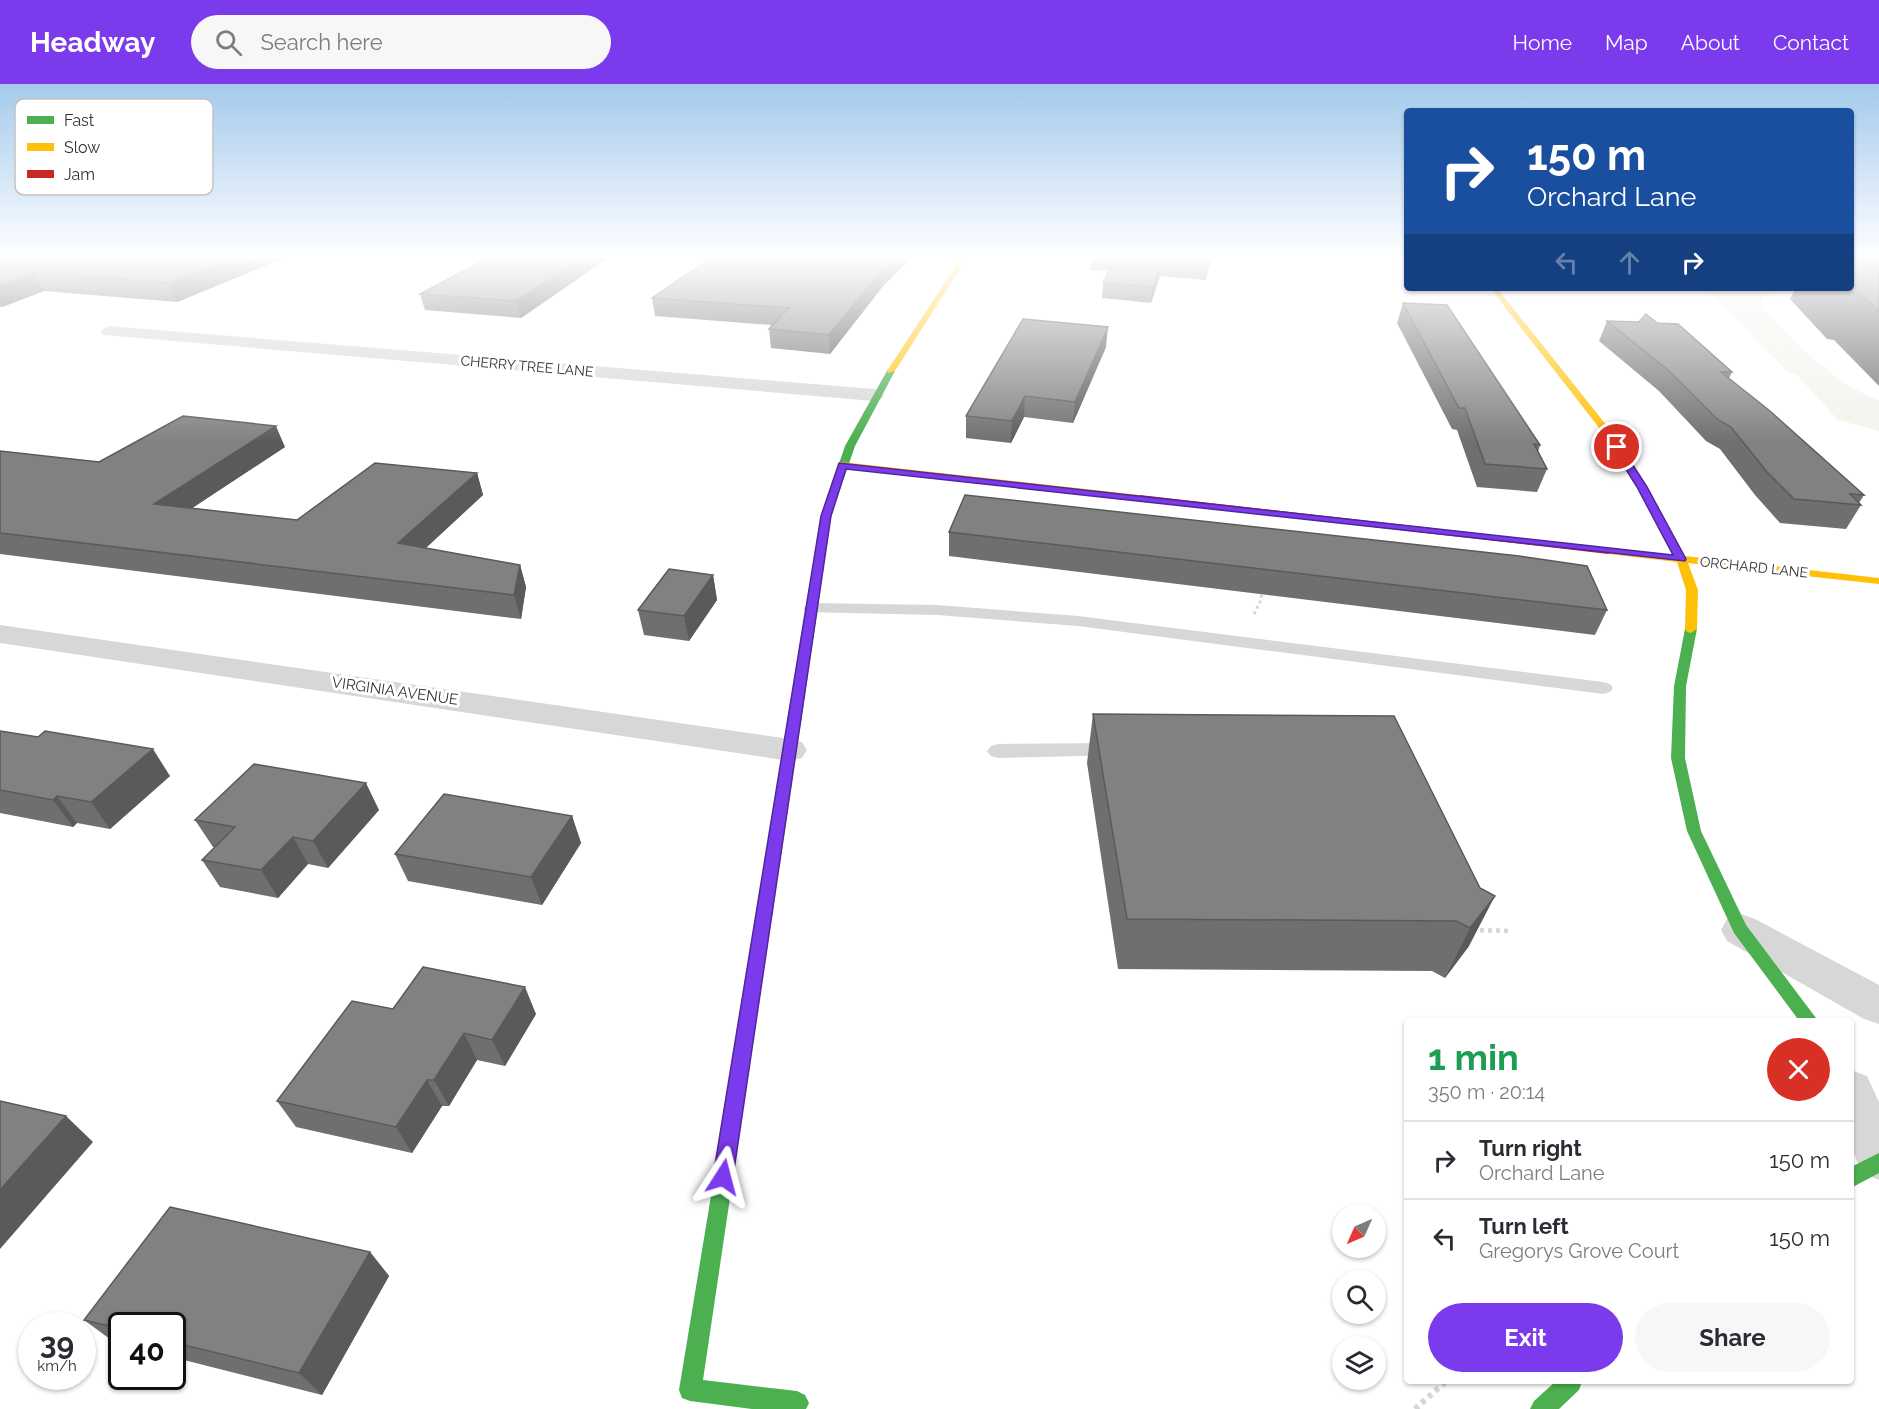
<!DOCTYPE html>
<html lang="en">
<head>
<meta charset="utf-8">
<style>
  body { margin:0; font-family:Raleway,sans-serif; background:#f7f7f7; color:#2b2b33; height:100vh; display:flex; flex-direction:column; font-size:22px; white-space:nowrap }
  * { box-sizing:border-box; margin:0 }
  p { font-size:20px; color:#7c7c81 }
  .icon { flex:none; width:33px; height:33px; fill:none; stroke:currentColor; stroke-width:2; stroke-linecap:round; stroke-linejoin:round }
  .map { position:relative; flex:1; overflow:hidden }
  .drawer { position:absolute; left:1404px; top:934px; width:450px; height:366px; display:flex; flex-direction:column; background:#fff; border-radius:6px; box-shadow:0 2px 4px #0004 }
  .drawer>* { flex:none }
  .top-card { position:absolute; left:1404px; top:24px; width:450px; height:183px; border-radius:6px; box-shadow:0 2px 4px #0004; background:#1a4fa0; color:#fff; overflow:hidden }
  .needle { width:39px; rotate:225deg }
  .buttons { position:absolute; left:1332px; top:1120px; display:grid; gap:12px }
  .buttons a { display:grid; place-items:center; width:54px; height:54px; border-radius:50%; background:#fff; box-shadow:0 2px 4px #0004; font-size:30px }
  .speed { position:absolute; left:18px; top:1228px; display:flex; gap:12px; font-size:30px; font-weight:700; text-align:center }
  .speed>* { display:grid; place-content:center; width:78px; height:78px; border-radius:50%; background:#fff; box-shadow:0 2px 4px #0004; line-height:1 }
  .speed small { font-size:15px; font-weight:400 }
  .speed .limit { border:3px solid #111; border-radius:9px; background:#fff; color:#111 }
  .pin { position:absolute; display:grid; place-items:center; width:51px; height:51px; color:#fff; margin:-26px; border:3px solid #fff; border-radius:50%; box-shadow:0 2px 6px #0007 }
  .me { position:absolute; width:66px; margin:-33px; rotate:9deg; stroke-linejoin:round; filter:drop-shadow(0 0 4px #0008) }
  .turn { display:flex; align-items:center; gap:21px; height:126px; padding:0 24px; font-size:27px }
  .turn .icon { width:78px; height:78px; stroke-width:2.5 }
  .turn b { display:block; font-size:42px; line-height:51px }
  .lanes { display:flex; align-items:center; height:57px; padding:0 24px; background:#0003; justify-content:center; gap:30px; direction:ltr }
  .lanes .off { opacity:.35 }
  .round { display:grid; place-items:center; flex:none; width:63px; height:63px; border-radius:32px; background:#f7f7f7 }
  .summary { display:flex; align-items:center; justify-content:space-between; height:102px; padding:0 24px }
  h1 { font-size:36px; font-weight:700; line-height:45px; color:#1e9e55 }
  .button { display:flex; gap:12px; margin-top:auto; padding:12px 24px }
  .button a { flex:1; height:69px; border-radius:36px; background:#7c3aed; color:#fff; font-size:24px; font-weight:700; line-height:69px; text-align:center }
  .button a+a { background:#f7f7f7; color:#2b2b33 }
  ul { padding:0; list-style:none }
  li { display:flex; align-items:center; gap:18px; height:78px; padding:0 24px; border-top:2px solid #e1e1e2 }
  li div { flex:1 }
  li b { display:block; font-size:22px }
  li em { font-style:normal }
  header { display:flex; align-items:center; gap:36px; box-sizing:border-box; height:84px; padding:0 30px; background:#7c3aed; color:#fff }
  header strong { font-size:28px }
  nav { display:flex; gap:33px; margin-inline-start:auto; font-size:21px }
  .search { width:420px; height:54px; background:#f7f7f7; display:flex; align-items:center; gap:15px; box-sizing:border-box; padding:0 21px; border-radius:33px; color:#7c7c81; font-size:22px }
  .map>svg:first-child { display:block }
</style>
</head>
<body>
<header>
<strong>Headway</strong>
<div class="search"><svg class="icon" aria-label="search" viewBox="0 0 24 24"><circle cx="10" cy="10" r="6"/><path d="M15 15l6 6"/></svg>Search here</div>
<nav><a>Home</a><a>Map</a><a>About</a><a>Contact</a></nav>
</header>
<div class="map">
<svg width="1879" height="1325" viewBox="0 0 1879 1325">
  <rect width="100%" height="100%" fill="#fff"/>
  <path fill="#f1f5ed" d="M 1706,204 L 1791,204 L 1774,207 L 1762,214 L 1762,223 C 1795,258 1833,299 1879,316 L 1879,347 L 1838,336 L 1796,290 L 1790,290 Z"/>
  <g fill="none" stroke-linecap="round" stroke-linejoin="round">
    <path stroke="#d6d6d6" stroke-width="3" stroke-dasharray="3 3" stroke-linecap="butt" d="M 1254,530 L 1261,516 L 1262,506"/>
    <path stroke="#d6d6d6" stroke-width="4.5" stroke-dasharray="4 4" stroke-linecap="butt" d="M 1472,846 L 1512,847"/>
    <path stroke="#d6d6d6" stroke-width="6" stroke-dasharray="4.5 4.5" stroke-linecap="butt" d="M 1415,1325 L 1445,1298"/>
    <path fill="#d7d7d7" fill-rule="evenodd" d="M 812,519 L 937,521 L 1078,532 L 1603,598 L 1610,600 L 1613,604 L 1610,608 L 1603,610 L 1078,542 L 937,531 L 806,528 L 803,524 Z
      M 1118,659 L 1125,661 L 1129,666 L 1125,671 L 998,674 L 991,672 L 987,667 L 991,662 L 998,660 Z"/>
    <path fill="#d7d7d7" fill-rule="evenodd" d="M 109,242 L 874,305 L 881,307 L 884,311 L 881,315 L 874,317 L 103,251 L 100,247 Z
      M 0,541 L 790,655 L 802,658 L 807,666 L 802,674 L 790,677 L 0,559 Z
      M 1741,830 L 1755,835 L 1879,901 L 1879,940 L 1864,935 L 1727,857 L 1721,846 L 1727,835 Z
      M 1851,986 L 1867,992 L 1879,1018 L 1879,1096 L 1862,1089 L 1851,1063 Z"/>
    <path fill="#4caf50" fill-rule="evenodd" d="M 888,285 L 895,287 L 855,362 L 831,432 L 800,645 L 798,648 L 788,648 L 786,645 L 821,432 L 845,362 Z
      M 1691,541 L 1697,545 L 1686,602 L 1685,674 L 1701,747 L 1746,841 L 1819,938 L 1800,938 L 1734,849 L 1687,747 L 1671,674 L 1674,602 L 1685,545 Z
      M 733,1024 L 740,1027 L 742,1033 L 703,1296 L 797,1307 L 805,1311 L 809,1319 L 806,1325 L 752,1325 L 690,1317 L 682,1314 L 679,1306 L 724,1033 L 726,1027 Z
      M 1879,1069 L 1879,1089 L 1851,1104 L 1851,1083 Z
      M 1555,1298 L 1582,1298 L 1579,1306 L 1559,1325 L 1530,1325 L 1534,1317 Z"/>
    <path fill="#ffc107" fill-rule="evenodd" d="M 961,174 L 967,174 L 895,287 L 888,289 L 887,287 Z
      M 1490,204 L 1497,204 L 1607,342 L 1647,403 L 1685,472 L 1879,494 L 1879,500 L 1688,479 L 1698,506 L 1697,545 L 1691,549 L 1687,548 L 1685,545 L 1686,506 L 1677,478 L 1608,470 L 1603,467 L 1608,464 L 1673,471 L 1637,403 L 1600,345 Z
      M 842,378 L 1140,411 L 1145,414 L 1140,417 L 839,383 L 839,379 Z
      M 793,641 L 800,645 L 742,1033 L 740,1039 L 733,1042 L 726,1039 L 724,1033 L 786,645 Z"/>
    <path fill="#c62828" fill-rule="evenodd" d="M 1140,411 L 1608,464 L 1613,467 L 1608,470 L 1137,416 L 1135,414 Z"/>
  </g>
  <path fill="#6f6f6f" d="M 0,174 L 284,174 L 177,218 L 44,207 L 2,223 L 0,223 Z
    M 488,174 L 608,174 L 521,234 L 425,226 L 420,210 Z
    M 711,174 L 911,174 L 883,202 L 830,270 L 771,264 L 769,245 L 772,241 L 655,232 L 652,214 Z
    M 1091,174 L 1201,174 L 1210,178 L 1206,196 L 1160,192 L 1151,219 L 1102,214 L 1103,199 L 1109,187 L 1090,186 Z
    M 1879,174 L 1879,302 L 1834,256 L 1827,255 L 1790,215 L 1796,204 L 1851,204 Z
    M 1403,219 L 1540,361 L 1538,368 L 1547,385 L 1537,408 L 1477,403 L 1457,346 L 1452,345 L 1397,239 Z
    M 1607,237 L 1657,239 L 1732,288 L 1729,294 L 1864,411 L 1859,419 L 1861,421 L 1846,445 L 1780,439 L 1755,411 L 1720,365 L 1706,357 L 1659,307 L 1599,257 Z
    M 1106,263 L 1073,339 L 1024,333 L 1011,359 L 966,354 L 966,332 Z
    M 285,363 L 192,424 L 297,436 L 477,389 L 483,411 L 426,464 L 520,481 L 526,503 L 521,535 L 0,470 L 0,367 L 99,378 Z
    M 949,448 L 1607,526 L 1595,551 L 949,472 Z
    M 713,491 L 717,516 L 689,557 L 644,551 L 638,526 Z
    M 1093,630 L 1480,804 L 1469,862 L 1445,894 L 1432,887 L 1118,885 L 1087,679 Z
    M 0,647 L 170,692 L 110,745 L 77,739 L 73,743 L 0,729 Z
    M 379,726 L 328,784 L 308,780 L 278,814 L 220,803 L 202,776 L 215,763 L 213,763 L 195,736 Z
    M 572,732 L 581,759 L 542,821 L 408,797 L 395,770 Z
    M 393,925 L 536,930 L 505,982 L 477,976 L 449,1022 L 442,1022 L 412,1069 L 296,1043 L 277,1017 Z
    M 370,1168 L 389,1192 L 322,1311 L 172,1273 L 172,1242 L 122,1242 L 122,1260 L 114,1258 L 84,1236 Z"/>
  <path fill="#5a5a5a" d="M 233,174 L 284,174 L 177,218 L 169,199 Z
    M 583,174 L 608,174 L 521,234 L 516,217 Z
    M 894,174 L 911,174 L 883,202 L 830,270 L 829,251 L 882,185 Z
    M 1162,177 L 1160,192 L 1151,219 L 1153,203 Z
    M 34,188 L 44,207 L 2,223 L 0,219 L 0,201 Z
    M 1108,243 L 1106,263 L 1073,339 L 1075,318 Z
    M 1025,312 L 1024,333 L 1011,359 L 1012,337 Z
    M 276,342 L 285,363 L 165,442 L 154,420 Z
    M 477,389 L 483,411 L 406,482 L 398,459 Z
    M 520,481 L 526,503 L 521,535 L 514,511 Z
    M 713,491 L 717,516 L 689,557 L 684,532 Z
    M 153,665 L 170,692 L 110,745 L 91,718 Z
    M 366,699 L 379,726 L 328,784 L 313,757 Z
    M 57,712 L 77,739 L 73,743 L 53,716 Z
    M 572,732 L 581,759 L 542,821 L 531,793 Z
    M 293,753 L 308,780 L 278,814 L 261,786 Z
    M 1495,812 L 1469,862 L 1445,894 L 1470,844 Z
    M 525,903 L 536,930 L 505,982 L 492,956 Z
    M 464,949 L 477,976 L 449,1022 L 434,996 Z
    M 427,996 L 442,1022 L 412,1069 L 396,1043 Z
    M 66,1032 L 93,1058 L 0,1165 L 0,1106 Z
    M 370,1168 L 389,1192 L 322,1311 L 299,1289 Z"/>
  <path fill="#818181" stroke="#5a5a5a" stroke-width="1.5" d="M 0,174 L 233,174 L 169,199 L 34,188 L 0,201 Z
    M 488,174 L 583,174 L 516,217 L 420,210 Z
    M 711,174 L 894,174 L 882,185 L 829,251 L 769,245 L 789,224 L 652,214 Z
    M 1115,174 L 1201,174 L 1210,178 L 1209,181 L 1162,177 L 1153,203 L 1103,199 Z
    M 1851,174 L 1879,174 L 1879,227 L 1859,209 L 1853,209 L 1847,204 L 1851,204 Z
    M 1403,219 L 1447,221 L 1540,361 L 1534,360 L 1547,385 L 1485,380 L 1465,324 L 1459,324 Z
    M 1646,230 L 1657,239 L 1678,240 L 1732,288 L 1721,288 L 1770,327 L 1864,411 L 1850,410 L 1861,421 L 1794,415 L 1767,388 L 1731,343 L 1717,335 L 1668,286 L 1607,237 L 1639,238 Z
    M 1023,235 L 1108,243 L 1075,318 L 1025,312 L 1012,337 L 966,332 Z
    M 183,332 L 276,342 L 154,420 L 297,436 L 375,379 L 477,389 L 398,459 L 520,481 L 514,511 L 0,449 L 0,367 L 99,378 Z
    M 965,411 L 1519,472 L 1587,482 L 1607,526 L 949,448 Z
    M 669,485 L 713,491 L 684,532 L 638,526 Z
    M 1093,630 L 1394,632 L 1480,804 L 1495,812 L 1470,844 L 1456,837 L 1127,835 Z
    M 0,647 L 38,653 L 45,647 L 153,665 L 91,718 L 57,712 L 53,716 L 0,706 Z
    M 254,680 L 366,699 L 313,757 L 293,753 L 261,786 L 202,776 L 235,743 L 195,736 Z
    M 444,710 L 572,732 L 531,793 L 395,770 Z
    M 423,883 L 525,903 L 492,956 L 464,949 L 434,996 L 427,996 L 396,1043 L 277,1017 L 352,917 L 393,925 Z
    M 0,1017 L 66,1032 L 0,1106 Z
    M 170,1123 L 370,1168 L 299,1289 L 172,1258 L 172,1242 L 122,1242 L 122,1245 L 84,1236 Z"/>
  <linearGradient id="sky" x2="0" y2="1"><stop stop-color="#a3caec"/><stop offset="0.48" stop-color="#fff"/><stop offset="1" stop-color="#fff" stop-opacity="0"/></linearGradient>
  <rect width="1879" height="359" fill="url(#sky)"/>
  <path fill="#7c3aed" stroke="#51269a" stroke-width="1.5" d="M 1613,361 L 1620,361 L 1647,403 L 1686,475 L 1685,477 L 846,385 L 831,432 L 733,1093 L 730,1100 L 723,1103 L 716,1100 L 713,1093 L 821,432 L 839,379 L 1673,471 L 1637,403 L 1612,363 Z"/>
  <g text-anchor="middle" dominant-baseline="central" stroke-width="6" stroke-linejoin="round" paint-order="stroke">
    <g font-size="14" fill="#333" stroke="#fff">
      <text transform="translate(527 282) rotate(5)">CHERRY TREE LANE</text>
      <text transform="translate(1754 483) rotate(6)">ORCHARD LANE</text>
    </g>
    <g font-size="15" fill="#333" stroke="#fff">
      <text transform="translate(395 607) rotate(8)">VIRGINIA AVENUE</text>
    </g>
  </g>
  <rect x="15" y="15" width="198" height="96" rx="9" fill="#fff" stroke="#c2c2c2" stroke-width="1.5"/>
  <rect x="27" y="32" width="27" height="8" fill="#4caf50"/>
  <rect x="27" y="59" width="27" height="8" fill="#ffc107"/>
  <rect x="27" y="86" width="27" height="8" fill="#c62828"/>
  <g font-size="16" fill="#333">
    <text x="64" y="42">Fast</text>
    <text x="64" y="69">Slow</text>
    <text x="64" y="96">Jam</text>
  </g>
</svg>
<div class="buttons">
<a><svg class="needle" viewBox="-14 -14 28 28"><path d="M0-13l5 13h-10z" fill="#e53935"/><path d="M0 13l5-13h-10z" fill="#7c7c81"/></svg></a>
<a><svg class="icon" aria-label="search" viewBox="0 0 24 24"><circle cx="10" cy="10" r="6"/><path d="M15 15l6 6"/></svg></a>
<a><svg class="icon" aria-label="layers" viewBox="0 0 24 24"><path d="M12 4l9 5-9 5-9-5zM3 14l9 5 9-5"/></svg></a>
</div>
<div class="speed"><div>39<small>km/h</small></div><div class="limit">40</div></div>
<div class="pin" style="left:1617px;top:363px;background:#d93025"><svg class="icon" aria-label="arrive" viewBox="0 0 24 24"><path d="M6 21V4h12l-3 4 3 4H6"/></svg></div>
<svg class="me" style="left:723px;top:1093px" viewBox="-20 -20 40 40"><path d="M0-17L14 15 0 8-14 15z" fill="#7c3aed" stroke="#fff" stroke-width="4"/></svg>
<div class="top-card">
<div class="turn"><svg class="icon" aria-label="right" viewBox="0 0 24 24"><path d="M7 20v-9h11M14 6l5 5-5 5"/></svg><div><b>150 m</b>Orchard Lane</div></div>
<div class="lanes"><svg class="icon off" aria-label="left" viewBox="0 0 24 24"><path d="M17 20v-9H6M10 6l-5 5 5 5"/></svg><svg class="icon off" aria-label="ahead" viewBox="0 0 24 24"><path d="M12 20V5M6 11l6-6 6 6"/></svg><svg class="icon" aria-label="right" viewBox="0 0 24 24"><path d="M7 20v-9h11M14 6l5 5-5 5"/></svg></div>
</div>
<section class="drawer">
<div class="summary"><div><h1>1 min</h1><p>350 m · 20:14</p></div><a class="round" style="background:#d93025;color:#fff"><svg class="icon" aria-label="close" viewBox="0 0 24 24"><path d="M6 6l12 12M18 6L6 18"/></svg></a></div>
<ul>
<li><svg class="icon" aria-label="right" viewBox="0 0 24 24"><path d="M7 20v-9h11M14 6l5 5-5 5"/></svg><div><b>Turn right</b><p>Orchard Lane</p></div><em>150 m</em></li>
<li><svg class="icon" aria-label="left" viewBox="0 0 24 24"><path d="M17 20v-9H6M10 6l-5 5 5 5"/></svg><div><b>Turn left</b><p>Gregorys Grove Court</p></div><em>150 m</em></li>
</ul>
<div class="button"><a>Exit</a><a>Share</a></div>
</section>
</div>
</body>
</html>
